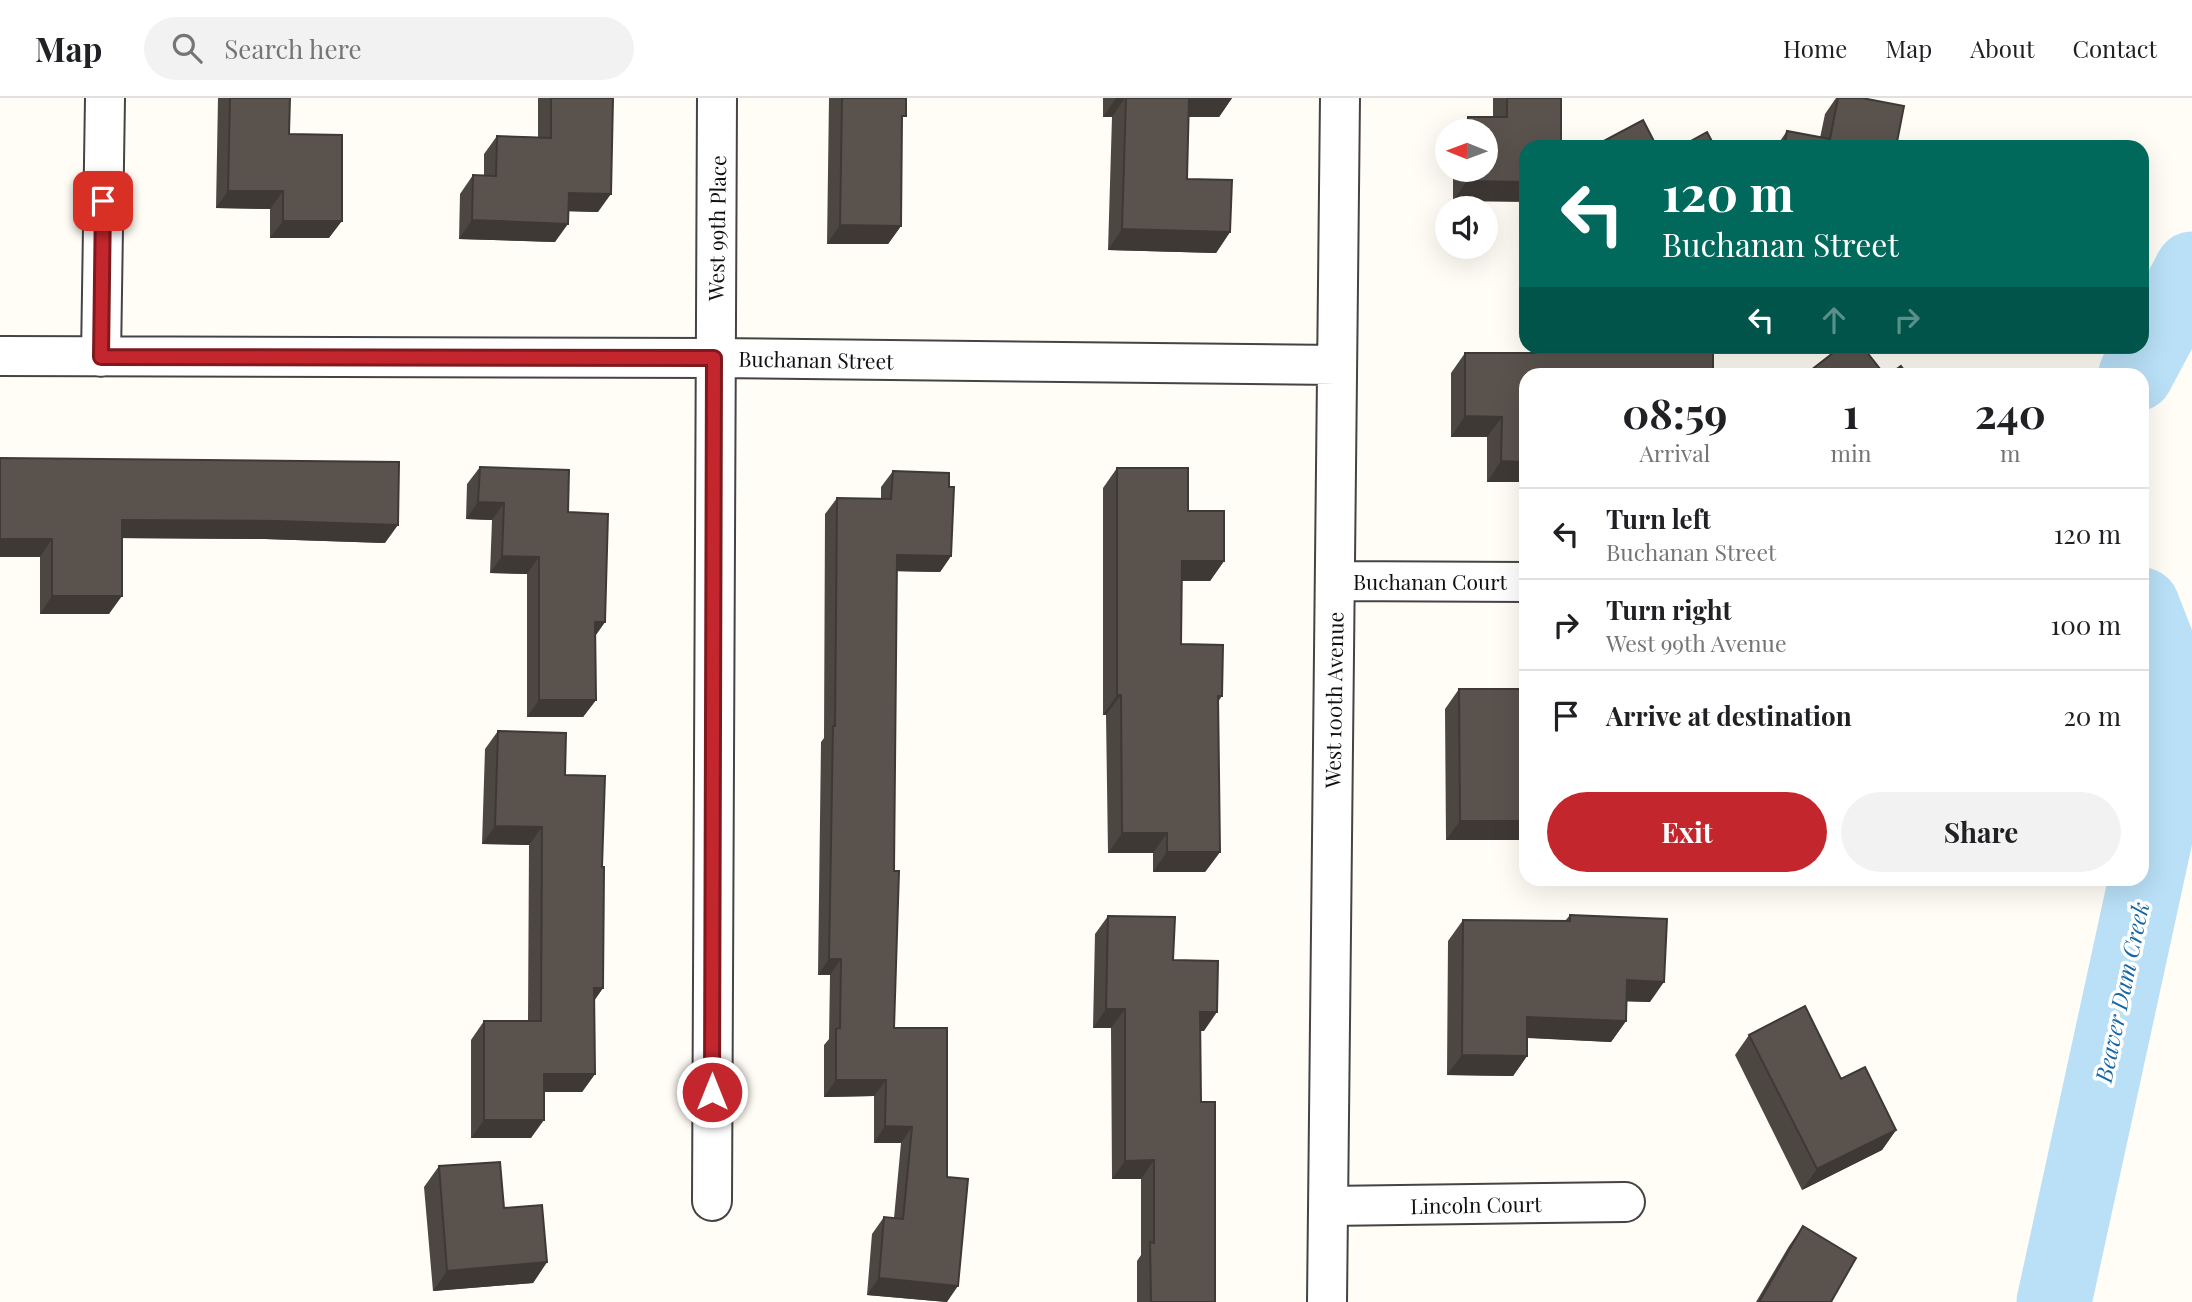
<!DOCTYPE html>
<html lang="en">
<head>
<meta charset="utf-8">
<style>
  body { margin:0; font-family:"Playfair Display",serif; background:#f2f2f2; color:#202124; height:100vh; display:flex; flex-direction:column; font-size:26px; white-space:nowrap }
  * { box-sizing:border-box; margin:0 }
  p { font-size:23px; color:#757577 }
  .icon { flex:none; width:38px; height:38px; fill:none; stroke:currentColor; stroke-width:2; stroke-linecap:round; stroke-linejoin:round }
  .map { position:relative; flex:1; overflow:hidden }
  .drawer { position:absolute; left:1519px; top:270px; width:630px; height:518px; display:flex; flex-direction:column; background:#fff; border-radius:21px; box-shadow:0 7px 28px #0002 }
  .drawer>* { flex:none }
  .hud { position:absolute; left:1519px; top:42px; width:630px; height:214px; border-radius:21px; box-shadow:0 7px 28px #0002; background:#00695c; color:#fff; overflow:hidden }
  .needle { width:46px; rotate:271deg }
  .buttons { position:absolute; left:1435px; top:21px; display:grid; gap:14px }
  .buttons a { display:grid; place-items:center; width:63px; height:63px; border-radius:50%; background:#fff; box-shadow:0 7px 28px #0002; font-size:35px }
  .pin { position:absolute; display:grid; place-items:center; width:60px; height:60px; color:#fff; margin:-30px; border-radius:14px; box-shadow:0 4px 10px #0006 }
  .me { position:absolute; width:77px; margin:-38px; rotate:0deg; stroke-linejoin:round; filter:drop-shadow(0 0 5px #0008) }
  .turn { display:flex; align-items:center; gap:24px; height:147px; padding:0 28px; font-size:32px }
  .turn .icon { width:91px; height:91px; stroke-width:2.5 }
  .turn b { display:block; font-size:49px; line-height:60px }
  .lanes { display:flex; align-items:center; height:66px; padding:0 28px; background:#0003; justify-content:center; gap:35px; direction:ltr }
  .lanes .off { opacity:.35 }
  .eta { display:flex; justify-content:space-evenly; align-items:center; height:119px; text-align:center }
  .eta b { font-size:42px; font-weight:700; line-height:49px }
  .cta { display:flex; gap:14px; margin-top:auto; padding:14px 28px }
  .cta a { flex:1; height:80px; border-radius:42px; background:#c4262e; color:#fff; font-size:28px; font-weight:700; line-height:80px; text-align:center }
  .cta a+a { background:#f2f2f2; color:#202124 }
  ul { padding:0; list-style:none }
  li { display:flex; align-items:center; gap:21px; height:91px; padding:0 28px; border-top:2px solid #e0e0e0 }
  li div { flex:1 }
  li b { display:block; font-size:26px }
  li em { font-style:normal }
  header { display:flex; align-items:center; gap:42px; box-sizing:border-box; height:98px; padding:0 35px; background:#fff; border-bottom:2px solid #e0e0e0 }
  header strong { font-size:33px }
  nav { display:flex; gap:38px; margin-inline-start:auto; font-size:24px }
  .search { width:490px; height:63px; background:#f2f2f2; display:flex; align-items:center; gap:18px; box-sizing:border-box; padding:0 24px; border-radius:38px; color:#757577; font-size:26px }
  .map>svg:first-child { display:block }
</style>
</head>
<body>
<header>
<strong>Map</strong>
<div class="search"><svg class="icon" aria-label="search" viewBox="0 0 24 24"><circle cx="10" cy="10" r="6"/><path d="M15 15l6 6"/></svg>Search here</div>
<nav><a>Home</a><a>Map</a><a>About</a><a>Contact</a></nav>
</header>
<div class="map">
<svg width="2192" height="1204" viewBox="0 0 2192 1204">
  <rect width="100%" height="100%" fill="#fffdf5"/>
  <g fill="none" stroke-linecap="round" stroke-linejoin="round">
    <path stroke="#b9e0f7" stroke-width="75" d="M 2136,276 L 2192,171
      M 2054,1204 L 2183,612 L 2142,507"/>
    <g stroke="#444" stroke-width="42">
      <path id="minor" d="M 0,258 L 714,260 L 1337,267
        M 101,259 L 105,0
        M 1335,483 L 1526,484
        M 712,1103 L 717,0
        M 1328,1108 L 1625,1104
        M 1327,1204 L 1340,0"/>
    </g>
    <use href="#minor" stroke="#fff" stroke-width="38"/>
  </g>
  <path fill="#4d4742" d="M 218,0 L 290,0 L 289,36 L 329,140 L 270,140 L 270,111 L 216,110 Z
    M 538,0 L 613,0 L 598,114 L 569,113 L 555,144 L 459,141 L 460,96 L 473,77 L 484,77 L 484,56 L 497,38 L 538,39 Z
    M 829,0 L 906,0 L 902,25 L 901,128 L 888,146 L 827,146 Z
    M 1103,0 L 1232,0 L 1219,19 L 1188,19 L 1187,81 L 1230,134 L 1216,155 L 1108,152 L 1112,19 L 1103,19 Z
    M 1493,0 L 1561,0 L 1453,103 L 1453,72 L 1486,72 L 1486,33 L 1458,33 L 1468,19 L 1493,19 Z
    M 1836,0 L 1862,0 L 1896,49 L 1776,49 L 1787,33 L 1820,40 L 1825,16 Z
    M 1564,248 L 1713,248 L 1526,276 L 1526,384 L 1487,384 L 1487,339 L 1451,339 L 1451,275 L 1465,255 L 1560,255 Z
    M 0,360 L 385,445 L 265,441 L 122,440 L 109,516 L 40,516 L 40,459 Z
    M 480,369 L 568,414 L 605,524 L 595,538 L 596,602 L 583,619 L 527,619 L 527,476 L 490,475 L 492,422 L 466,421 L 467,386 Z
    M 1117,370 L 1188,413 L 1224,463 L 1210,483 L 1182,483 L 1181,546 L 1222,598 L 1218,604 L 1220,754 L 1205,774 L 1153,774 L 1153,755 L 1108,755 L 1106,617 L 1103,617 L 1103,390 Z
    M 893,373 L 949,389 L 951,458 L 940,474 L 897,473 L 894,773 L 894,930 L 947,1204 L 867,1197 L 872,1136 L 884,1119 L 894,1120 L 901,1045 L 874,1045 L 874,998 L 824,999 L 824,947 L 829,941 L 830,877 L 818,877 L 821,644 L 824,640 L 825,416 L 837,400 L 881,401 L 881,389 Z
    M 1459,591 L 1522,626 L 1526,742 L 1446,742 L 1445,611 Z
    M 498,633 L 565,677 L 602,769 L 603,890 L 594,903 L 595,976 L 582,994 L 544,994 L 531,1040 L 471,1040 L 471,942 L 484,923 L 528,923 L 529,747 L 482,746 L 485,651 Z
    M 1570,817 L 1650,904 L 1626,903 L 1626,923 L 1611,944 L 1527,940 L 1527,958 L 1513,978 L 1447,977 L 1448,843 L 1463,822 L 1565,823 Z
    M 1108,818 L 1173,862 L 1204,933 L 1200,933 L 1201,1004 L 1215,1204 L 1137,1204 L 1137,1163 L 1141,1157 L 1141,1081 L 1112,1081 L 1111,930 L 1093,930 L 1095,836 Z
    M 1749,937 L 1841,981 L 1896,1032 L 1882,1052 L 1802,1092 L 1735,957 Z
    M 439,1068 L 504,1110 L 547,1164 L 533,1185 L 433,1193 L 424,1089 Z
    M 1803,1128 L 1831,1204 L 1756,1204 L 1789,1148 Z"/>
  <path fill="#3f3936" d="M 1116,0 L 1125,0 L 1112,19 L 1103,19 Z
    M 1188,0 L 1232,0 L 1219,19 L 1175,19 Z
    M 1467,83 L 1526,84 L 1526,104 L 1453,103 Z
    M 228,93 L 283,93 L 270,111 L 216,110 Z
    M 569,95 L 611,96 L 598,114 L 556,113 Z
    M 472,122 L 568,126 L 555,144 L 459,141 Z
    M 283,123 L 342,123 L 329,140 L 270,140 Z
    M 840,127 L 901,128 L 888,146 L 827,146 Z
    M 1122,131 L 1230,134 L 1216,155 L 1108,152 Z
    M 1465,318 L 1502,319 L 1487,339 L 1451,339 Z
    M 1501,363 L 1526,364 L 1526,384 L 1487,384 Z
    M 478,404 L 504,405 L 492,422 L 466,421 Z
    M 122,422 L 278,423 L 398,427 L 385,445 L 265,441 L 109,440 Z
    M 0,441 L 52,441 L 40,459 L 0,459 Z
    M 897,457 L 951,458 L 940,474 L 886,473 Z
    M 502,458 L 539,459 L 527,476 L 490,475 Z
    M 1182,463 L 1224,463 L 1210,483 L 1168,483 Z
    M 52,498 L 122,498 L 109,516 L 40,516 Z
    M 595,524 L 605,524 L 593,541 Z
    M 1117,597 L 1121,597 L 1106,617 L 1103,617 Z
    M 539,602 L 596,602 L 583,619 L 527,619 Z
    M 1460,723 L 1526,723 L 1526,742 L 1446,742 Z
    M 495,728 L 542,729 L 529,747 L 482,746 Z
    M 1122,735 L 1167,735 L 1153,755 L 1108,755 Z
    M 1167,754 L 1220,754 L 1205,774 L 1153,774 Z
    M 829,861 L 841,861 L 830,877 L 818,877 Z
    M 1627,882 L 1664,884 L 1650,904 L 1613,903 Z
    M 594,890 L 603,890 L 590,908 Z
    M 1106,911 L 1125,911 L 1111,930 L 1093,930 Z
    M 1200,914 L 1217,914 L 1204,933 L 1187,932 Z
    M 1527,919 L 1626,923 L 1611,944 L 1513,939 Z
    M 1462,957 L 1527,958 L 1513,978 L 1447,977 Z
    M 544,976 L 595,976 L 582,994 L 531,994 Z
    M 836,982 L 886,982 L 874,998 L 824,999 Z
    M 484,1022 L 544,1022 L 531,1040 L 471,1040 Z
    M 885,1028 L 912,1029 L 901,1045 L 874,1045 Z
    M 1896,1032 L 1882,1052 L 1802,1092 L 1817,1071 Z
    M 1154,1062 L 1141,1081 L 1112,1081 L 1125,1063 Z
    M 547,1164 L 533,1185 L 433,1193 L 447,1173 Z
    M 879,1180 L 958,1188 L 947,1204 L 867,1197 Z"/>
  <path fill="#5a524d" stroke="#3f3936" stroke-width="2" d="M 230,0 L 290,0 L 289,36 L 342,37 L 342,123 L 283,123 L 283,93 L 228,93 Z
    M 551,0 L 613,0 L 611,96 L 569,95 L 568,126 L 472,122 L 473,77 L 496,78 L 497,38 L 551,40 Z
    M 842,0 L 906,0 L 906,18 L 902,18 L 901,128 L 840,127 Z
    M 1126,0 L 1189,0 L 1187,81 L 1232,82 L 1230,134 L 1122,131 Z
    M 1507,0 L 1561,0 L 1561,49 L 1526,49 L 1526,84 L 1467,83 L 1467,72 L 1486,72 L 1486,33 L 1468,33 L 1468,19 L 1507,19 Z
    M 1838,0 L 1862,0 L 1904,8 L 1896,49 L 1784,49 L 1787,33 L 1830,41 Z
    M 1643,22 L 1657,49 L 1602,49 L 1600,45 Z
    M 1707,34 L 1715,49 L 1680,49 Z
    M 1572,248 L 1713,248 L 1713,276 L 1526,276 L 1526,364 L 1501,363 L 1502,319 L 1465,318 L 1465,255 L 1572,255 Z
    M 1842,248 L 1862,248 L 1884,276 L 1806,276 Z
    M 1901,268 L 1907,276 L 1890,276 Z
    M 0,360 L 399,364 L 398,427 L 278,423 L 122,422 L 122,498 L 52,498 L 52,441 L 0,441 Z
    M 480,369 L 569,372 L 568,414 L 608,416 L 605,524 L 595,524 L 596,602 L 539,602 L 539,459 L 502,458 L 504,405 L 478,404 Z
    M 1117,370 L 1188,370 L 1188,413 L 1224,413 L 1224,463 L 1182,463 L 1181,546 L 1223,547 L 1222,598 L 1218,598 L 1220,754 L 1167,754 L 1167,735 L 1122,735 L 1121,597 L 1117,597 Z
    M 893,373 L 949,375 L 949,389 L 954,389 L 951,458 L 897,457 L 894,773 L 899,773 L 894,930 L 947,930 L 947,1079 L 968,1081 L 958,1188 L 879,1180 L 884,1119 L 903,1121 L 912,1029 L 885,1028 L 886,982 L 836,982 L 836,931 L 840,930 L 841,861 L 829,861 L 833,628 L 835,628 L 837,400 L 891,401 Z
    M 1459,591 L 1522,591 L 1522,626 L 1526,626 L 1526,723 L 1460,723 Z
    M 498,633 L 566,635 L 565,677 L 605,678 L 602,769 L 604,769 L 603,890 L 594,890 L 595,976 L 544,976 L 544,1022 L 484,1022 L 484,923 L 541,923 L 542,729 L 495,728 Z
    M 1570,817 L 1667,821 L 1664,884 L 1627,882 L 1626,923 L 1527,919 L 1527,958 L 1462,957 L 1463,822 L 1570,823 Z
    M 1108,818 L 1175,819 L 1173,862 L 1218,863 L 1217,914 L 1200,914 L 1201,1004 L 1215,1004 L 1215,1204 L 1151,1204 L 1150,1144 L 1154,1145 L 1154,1062 L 1125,1063 L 1125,911 L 1106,911 Z
    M 1805,908 L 1841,981 L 1865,969 L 1896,1032 L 1817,1071 L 1749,937 Z
    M 500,1064 L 504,1110 L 542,1107 L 547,1164 L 447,1173 L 439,1068 Z
    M 1803,1128 L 1856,1160 L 1831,1204 L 1759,1204 Z"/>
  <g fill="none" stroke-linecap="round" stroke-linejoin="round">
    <g stroke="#7f191e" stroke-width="18">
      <path id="route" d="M 103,103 L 101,259 L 714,260 L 712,994"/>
    </g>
    <use href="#route" stroke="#c4262e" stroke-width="12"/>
  </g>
  <g text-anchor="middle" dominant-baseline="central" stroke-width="7" stroke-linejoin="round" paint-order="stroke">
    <g font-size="21" fill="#111" stroke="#fff">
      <text transform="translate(716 130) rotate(-89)">West 99th Place</text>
      <text transform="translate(816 261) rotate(1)">Buchanan Street</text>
      <text x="1430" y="483">Buchanan Court</text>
      <text transform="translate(1333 602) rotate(-89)">West 100th Avenue</text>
      <text transform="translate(1476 1106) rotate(-1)">Lincoln Court</text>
    </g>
    <g font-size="23" font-style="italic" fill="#1768a6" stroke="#fff">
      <text transform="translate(2121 894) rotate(-78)">Beaver Dam Creek</text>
    </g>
  </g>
</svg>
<div class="buttons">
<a><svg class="needle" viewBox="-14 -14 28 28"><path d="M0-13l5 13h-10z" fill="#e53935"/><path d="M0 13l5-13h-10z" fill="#757577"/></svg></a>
<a><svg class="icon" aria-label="sound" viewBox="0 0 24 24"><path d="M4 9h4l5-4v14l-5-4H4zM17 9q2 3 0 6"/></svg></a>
</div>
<div class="pin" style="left:103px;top:103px;background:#d93025"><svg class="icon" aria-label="arrive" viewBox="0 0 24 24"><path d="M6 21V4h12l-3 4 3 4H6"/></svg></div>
<svg class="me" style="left:712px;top:994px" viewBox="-20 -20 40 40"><circle r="17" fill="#c4262e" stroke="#fff" stroke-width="3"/><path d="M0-11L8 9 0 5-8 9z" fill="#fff"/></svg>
<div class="hud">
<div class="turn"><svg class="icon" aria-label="left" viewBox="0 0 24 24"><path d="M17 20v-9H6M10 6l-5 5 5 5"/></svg><div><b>120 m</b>Buchanan Street</div></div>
<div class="lanes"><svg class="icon" aria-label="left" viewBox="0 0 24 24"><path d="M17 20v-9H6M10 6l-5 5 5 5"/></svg><svg class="icon off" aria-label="ahead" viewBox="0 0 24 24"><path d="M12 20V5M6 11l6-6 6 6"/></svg><svg class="icon off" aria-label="right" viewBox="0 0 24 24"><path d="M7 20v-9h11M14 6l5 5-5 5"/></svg></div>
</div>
<section class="drawer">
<div class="eta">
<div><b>08:59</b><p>Arrival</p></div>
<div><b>1</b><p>min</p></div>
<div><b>240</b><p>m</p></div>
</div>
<ul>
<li><svg class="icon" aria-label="left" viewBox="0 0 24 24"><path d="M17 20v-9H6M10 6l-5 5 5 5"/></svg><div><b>Turn left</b><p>Buchanan Street</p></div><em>120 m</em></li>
<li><svg class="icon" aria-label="right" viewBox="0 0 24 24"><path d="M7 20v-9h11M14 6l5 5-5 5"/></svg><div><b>Turn right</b><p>West 99th Avenue</p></div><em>100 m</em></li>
<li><svg class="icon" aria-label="arrive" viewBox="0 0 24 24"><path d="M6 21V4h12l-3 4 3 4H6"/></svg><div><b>Arrive at destination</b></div><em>20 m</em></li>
</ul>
<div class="cta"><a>Exit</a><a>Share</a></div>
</section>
</div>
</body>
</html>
